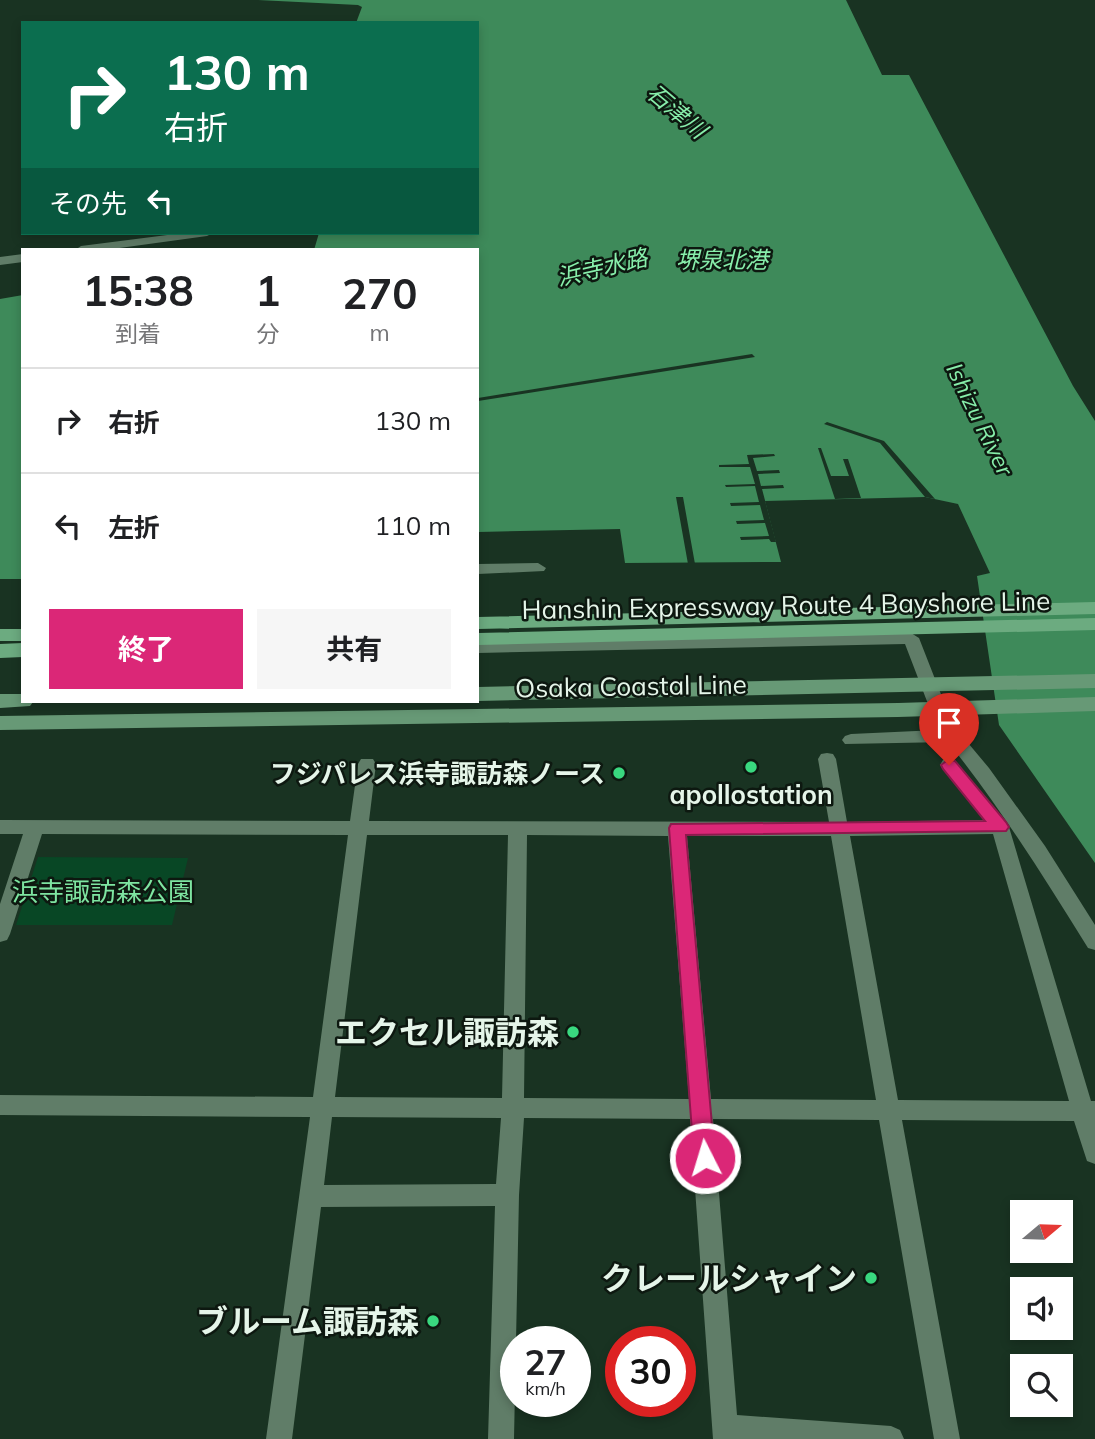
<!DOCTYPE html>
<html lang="ja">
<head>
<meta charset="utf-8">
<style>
  body { margin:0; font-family:Mulish,"Noto Sans JP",sans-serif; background:#f6f6f6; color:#202124; height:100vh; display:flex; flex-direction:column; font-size:26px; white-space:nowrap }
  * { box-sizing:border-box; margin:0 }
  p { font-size:23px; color:#757577 }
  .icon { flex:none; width:38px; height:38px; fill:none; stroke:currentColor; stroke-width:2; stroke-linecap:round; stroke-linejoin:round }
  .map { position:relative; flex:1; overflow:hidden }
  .drawer { position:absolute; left:21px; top:248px; width:458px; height:455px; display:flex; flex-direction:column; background:#fff; border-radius:0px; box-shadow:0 4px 10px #0003 }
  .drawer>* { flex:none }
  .top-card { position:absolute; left:21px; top:21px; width:458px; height:214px; border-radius:0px; box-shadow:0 4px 10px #0003; background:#0b6e4f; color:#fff; overflow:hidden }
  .needle { width:46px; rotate:71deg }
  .fabs { position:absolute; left:1010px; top:1200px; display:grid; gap:14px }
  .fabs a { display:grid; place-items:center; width:63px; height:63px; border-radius:0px; background:#fff; box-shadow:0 4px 10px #0003; font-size:35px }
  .speed { position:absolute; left:500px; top:1326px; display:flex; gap:14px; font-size:35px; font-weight:700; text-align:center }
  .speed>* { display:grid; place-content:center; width:91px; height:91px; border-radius:50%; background:#fff; box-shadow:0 4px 10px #0003; line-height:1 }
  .speed small { font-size:18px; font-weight:400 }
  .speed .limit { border:10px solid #d22; background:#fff; color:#111 }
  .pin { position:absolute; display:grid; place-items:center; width:60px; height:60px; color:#fff; margin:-72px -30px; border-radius:50% 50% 50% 0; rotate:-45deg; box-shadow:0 0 7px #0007 }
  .pin .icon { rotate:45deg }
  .me { position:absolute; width:77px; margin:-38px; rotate:355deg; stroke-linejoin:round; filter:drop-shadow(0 0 5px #0008) }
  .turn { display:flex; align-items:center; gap:24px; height:147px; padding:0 28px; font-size:32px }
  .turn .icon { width:91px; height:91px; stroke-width:2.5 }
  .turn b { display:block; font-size:49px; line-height:60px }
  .then { display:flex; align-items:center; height:66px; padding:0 28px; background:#0003; gap:14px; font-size:26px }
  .eta { display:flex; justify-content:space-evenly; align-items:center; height:119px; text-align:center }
  .eta b { font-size:42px; font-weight:700; line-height:49px }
  .cta { display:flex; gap:14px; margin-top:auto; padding:14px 28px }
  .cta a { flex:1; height:80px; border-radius:0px; background:#db2777; color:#fff; font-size:28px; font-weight:700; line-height:80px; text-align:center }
  .cta a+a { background:#f6f6f6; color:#202124 }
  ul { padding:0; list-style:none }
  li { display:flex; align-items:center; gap:21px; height:105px; padding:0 28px; border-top:2px solid #e0e0e0 }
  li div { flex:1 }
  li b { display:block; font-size:26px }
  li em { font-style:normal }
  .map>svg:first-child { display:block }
</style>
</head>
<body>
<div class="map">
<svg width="1095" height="1439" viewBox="0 0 1095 1439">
  <rect width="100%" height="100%" fill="#193322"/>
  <path fill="#084725" d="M 38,857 L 188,858 L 172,925 L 16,925 Z"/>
  <path fill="#3e8a5a" d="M 258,0 L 846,0 L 882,75 L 909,75 L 1073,386 L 1095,421 L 1095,863 L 999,725 L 977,576 L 990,573 L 958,504 L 925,497 L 765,501 L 781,562 L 625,563 L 620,529 L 478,532 L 478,250 L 314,250 L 319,233 L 478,233 L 478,23 L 356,23 L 362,7 L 358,5 Z
    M 23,295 L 23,579 L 0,579 L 0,299 Z"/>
  <path fill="#193322" d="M 752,354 L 755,357 L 478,401 L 478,398 Z
    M 827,422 L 884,441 L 935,499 L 925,497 L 880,443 L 824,424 Z
    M 818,448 L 821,448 L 831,476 L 849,476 L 843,459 L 848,459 L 861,498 L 835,499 Z
    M 774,454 L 775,456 L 753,458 L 757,471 L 779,470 L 780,473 L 758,474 L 761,486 L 783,485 L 784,488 L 762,489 L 776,542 L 771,542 L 769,539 L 741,540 L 740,537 L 769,536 L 765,523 L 737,524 L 736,521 L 764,520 L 760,505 L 731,506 L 730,503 L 759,502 L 755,486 L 726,487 L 725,485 L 755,484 L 750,467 L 719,467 L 719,465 L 749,464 L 747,455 Z
    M 676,497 L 683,497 L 695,564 L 688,564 Z"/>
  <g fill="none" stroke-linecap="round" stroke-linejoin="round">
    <path fill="#607d68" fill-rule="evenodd" d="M 183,233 L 213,233 L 207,236 L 105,250 L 75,250 L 81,246 Z
      M 23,254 L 23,262 L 0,265 L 0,257 Z
      M 538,563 L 546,568 L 544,571 L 478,574 L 478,564 Z
      M 911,633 L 919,638 L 953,725 L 989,768 L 1045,846 L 1095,925 L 1095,950 L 1088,948 C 1044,877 1000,807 948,742 L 845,744 L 842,740 L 845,736 L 851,734 L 938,730 L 905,644 L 478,653 L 478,643 Z
      M 827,753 L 833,754 L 836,759 L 847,822 L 984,820 L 940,765 L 943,760 L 955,760 L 1009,827 L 1091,1101 L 1095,1101 L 1095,1164 L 1087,1161 L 1074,1121 L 902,1120 L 960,1439 L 934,1439 L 879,1120 L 713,1119 L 737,1415 L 891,1426 L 900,1430 L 904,1439 L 713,1439 L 690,1119 L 524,1118 L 519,1195 L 514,1439 L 488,1439 L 495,1206 L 321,1207 L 292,1439 L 266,1439 L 310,1117 L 0,1115 L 0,1095 L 313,1097 L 348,835 L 42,834 L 10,934 L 7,940 L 0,942 L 0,904 L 23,834 L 0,834 L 0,820 L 350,821 L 358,764 L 361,759 L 373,759 L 376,764 L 369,821 L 829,822 L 818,759 L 821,754 ZM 993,834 L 1069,1101 L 898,1100 L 850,836 ZM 367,835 L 508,835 L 502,1098 L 335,1097 ZM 527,835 L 668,836 L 689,1099 L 524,1098 ZM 687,836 L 831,836 L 876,1100 L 711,1099 ZM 332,1117 L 501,1118 L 496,1184 L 324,1185 Z"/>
    <path fill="#679976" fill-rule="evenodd" d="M 1095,674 L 1095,688 L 478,701 L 478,687 Z
      M 0,694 L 23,694 L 23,702 L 33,702 L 30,706 L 0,708 Z
      M 1095,697 L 1095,711 L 898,717 L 0,730 L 0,716 L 898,703 Z"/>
    <path fill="#6cab80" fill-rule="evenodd" d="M 1095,602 L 1095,614 L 478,629 L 478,617 Z
      M 1095,618 L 1095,630 L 478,645 L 478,633 Z
      M 0,629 L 23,629 L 23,641 L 0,641 Z
      M 23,643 L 23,657 L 0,658 L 0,644 Z"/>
  </g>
  <path fill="#db2777" stroke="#8e194d" stroke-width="2" d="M 949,759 L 955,761 L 1006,822 L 1009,827 L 1006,831 L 686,835 L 715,1158 L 712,1165 L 705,1168 L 698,1165 L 694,1158 L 669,828 L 671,824 L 985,821 L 943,769 L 941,765 Z"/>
  <g fill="#39d87f" stroke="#0d1810" stroke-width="2.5">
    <circle cx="751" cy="767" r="7"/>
    <circle cx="619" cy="773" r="7"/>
    <circle cx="573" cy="1032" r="7"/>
    <circle cx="871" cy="1278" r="7"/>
    <circle cx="433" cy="1321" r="7"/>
  </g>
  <g text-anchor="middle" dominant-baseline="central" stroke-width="5" stroke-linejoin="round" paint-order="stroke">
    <g font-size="23" font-style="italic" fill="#88efab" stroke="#0d1810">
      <text transform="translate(677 111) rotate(40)">石津川</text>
      <text x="722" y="259">堺泉北港</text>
      <text transform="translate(602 267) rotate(-13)">浜寺水路</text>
      <text transform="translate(980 419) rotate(64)">Ishizu River</text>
    </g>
    <g font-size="26" fill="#e5f5e9" stroke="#0d1810">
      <text transform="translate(786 605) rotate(-1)">Hanshin Expressway Route 4 Bayshore Line</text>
      <text transform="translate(631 686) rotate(-1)">Osaka Coastal Line</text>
    </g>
    <g font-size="26" font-weight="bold" fill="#e5f5e9" stroke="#0d1810" text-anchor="end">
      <text x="605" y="773">フジパレス浜寺諏訪森ノース</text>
      <text x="751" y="794" text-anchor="middle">apollostation</text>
    </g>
    <g font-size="26" fill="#7ee5a1" stroke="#0d1810">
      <text x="103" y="891">浜寺諏訪森公園</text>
    </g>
    <g font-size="32" font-weight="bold" fill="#e5f5e9" stroke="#0d1810" text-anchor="end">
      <text x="559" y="1032">エクセル諏訪森</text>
      <text x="857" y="1278">クレールシャイン</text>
      <text x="419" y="1321">ブルーム諏訪森</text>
    </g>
  </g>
</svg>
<div class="fabs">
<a><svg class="needle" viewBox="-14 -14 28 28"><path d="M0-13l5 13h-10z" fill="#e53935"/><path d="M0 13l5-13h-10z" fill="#757577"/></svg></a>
<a><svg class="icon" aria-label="sound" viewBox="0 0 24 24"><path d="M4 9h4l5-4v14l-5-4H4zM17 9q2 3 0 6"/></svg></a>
<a><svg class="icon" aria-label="search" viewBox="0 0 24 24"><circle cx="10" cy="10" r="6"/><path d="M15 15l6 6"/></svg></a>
</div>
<div class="speed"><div>27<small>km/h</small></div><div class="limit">30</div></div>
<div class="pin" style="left:949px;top:765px;background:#d93025"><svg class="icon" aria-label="arrive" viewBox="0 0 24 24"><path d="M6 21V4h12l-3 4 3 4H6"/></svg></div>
<svg class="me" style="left:705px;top:1158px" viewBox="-20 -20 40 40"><circle r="17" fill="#db2777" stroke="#fff" stroke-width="3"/><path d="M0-11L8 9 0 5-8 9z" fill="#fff"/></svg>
<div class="top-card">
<div class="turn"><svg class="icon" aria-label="right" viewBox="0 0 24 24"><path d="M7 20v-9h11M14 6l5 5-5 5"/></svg><div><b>130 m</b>右折</div></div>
<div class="then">その先<svg class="icon" aria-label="left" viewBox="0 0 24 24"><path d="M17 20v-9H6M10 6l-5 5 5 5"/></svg></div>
</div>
<section class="drawer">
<div class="eta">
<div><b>15:38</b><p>到着</p></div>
<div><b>1</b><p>分</p></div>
<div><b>270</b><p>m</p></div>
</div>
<ul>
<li><svg class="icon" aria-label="right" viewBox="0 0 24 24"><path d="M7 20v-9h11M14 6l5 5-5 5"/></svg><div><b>右折</b></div><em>130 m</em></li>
<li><svg class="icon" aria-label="left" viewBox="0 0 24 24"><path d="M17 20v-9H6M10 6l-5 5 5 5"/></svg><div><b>左折</b></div><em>110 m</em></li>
</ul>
<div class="cta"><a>終了</a><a>共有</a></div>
</section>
</div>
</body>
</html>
